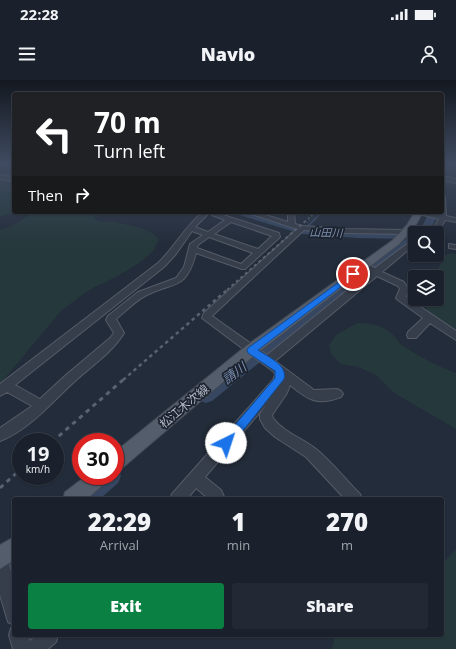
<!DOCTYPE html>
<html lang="en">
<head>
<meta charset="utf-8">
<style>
  body { margin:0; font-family:"Open Sans","Noto Sans JP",sans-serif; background:#232934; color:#f1f3f6; height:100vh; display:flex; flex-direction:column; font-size:15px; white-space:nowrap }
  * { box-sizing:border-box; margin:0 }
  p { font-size:13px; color:#9fa3a9 }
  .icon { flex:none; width:22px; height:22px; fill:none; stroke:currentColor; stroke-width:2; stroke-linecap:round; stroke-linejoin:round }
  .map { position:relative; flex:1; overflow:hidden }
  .side { position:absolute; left:12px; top:417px; width:432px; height:140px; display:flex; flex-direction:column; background:#1a212c; border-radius:4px; box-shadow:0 1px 3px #0004,0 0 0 1px #383e48 }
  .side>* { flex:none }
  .top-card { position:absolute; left:12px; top:12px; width:432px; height:122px; border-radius:4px; box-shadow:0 1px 3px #0004,0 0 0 1px #383e48; background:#202124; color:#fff; overflow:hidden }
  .fabs { position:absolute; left:408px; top:146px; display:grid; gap:8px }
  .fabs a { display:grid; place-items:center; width:36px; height:36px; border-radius:4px; background:#1a212c; box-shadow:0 1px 3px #0004,0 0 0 1px #383e48; font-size:20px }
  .speed { position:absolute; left:12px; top:353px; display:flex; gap:8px; font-size:20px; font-weight:700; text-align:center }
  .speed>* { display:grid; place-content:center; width:52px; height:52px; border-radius:50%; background:#1a212c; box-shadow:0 1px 3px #0004,0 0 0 1px #383e48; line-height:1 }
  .speed small { font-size:10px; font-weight:400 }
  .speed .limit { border:6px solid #d22; background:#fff; color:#111 }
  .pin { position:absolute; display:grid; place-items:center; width:34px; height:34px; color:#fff; margin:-17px; border:2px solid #fff; border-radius:50%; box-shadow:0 1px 4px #0007 }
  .me { position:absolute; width:44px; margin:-22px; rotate:41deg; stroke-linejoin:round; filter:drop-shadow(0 0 3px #0008) }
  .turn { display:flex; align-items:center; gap:14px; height:84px; padding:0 16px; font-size:18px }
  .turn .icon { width:52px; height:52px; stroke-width:2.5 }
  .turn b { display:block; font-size:28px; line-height:34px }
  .then { display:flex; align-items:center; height:38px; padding:0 16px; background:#0003; gap:8px; font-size:15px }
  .eta { display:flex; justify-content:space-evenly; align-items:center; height:68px; text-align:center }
  .eta b { font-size:24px; font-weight:800; line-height:28px }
  .primary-button { display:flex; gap:8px; margin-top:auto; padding:8px 16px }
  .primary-button a { flex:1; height:46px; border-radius:4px; background:#0b8043; color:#fff; font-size:16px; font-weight:800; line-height:46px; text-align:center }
  .primary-button a+a { background:#232934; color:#f1f3f6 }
  .status { display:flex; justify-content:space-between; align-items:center; height:28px; padding:0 20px; background:#1a212c; direction:ltr }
  .status svg { height:11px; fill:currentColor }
  header { display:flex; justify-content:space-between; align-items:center; height:52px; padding:0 16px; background:#1a212c; font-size:18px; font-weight:800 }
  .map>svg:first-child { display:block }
</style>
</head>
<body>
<div class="status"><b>22:28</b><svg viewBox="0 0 49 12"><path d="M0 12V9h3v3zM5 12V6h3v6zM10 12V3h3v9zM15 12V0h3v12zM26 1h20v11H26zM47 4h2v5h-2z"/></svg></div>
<header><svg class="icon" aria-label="menu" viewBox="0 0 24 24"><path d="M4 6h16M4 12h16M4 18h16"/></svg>Navio<svg class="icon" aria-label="person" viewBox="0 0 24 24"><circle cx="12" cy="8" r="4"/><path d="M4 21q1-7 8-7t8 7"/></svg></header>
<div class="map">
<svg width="456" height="569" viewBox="0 0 456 569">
  <rect width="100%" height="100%" fill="#232c3a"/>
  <path fill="#25383b" d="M 0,100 L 14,103 L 14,132 L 0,137 Z
    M 33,132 L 97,132 L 93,137 C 99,144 107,141 114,142 C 128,145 150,148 159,159 L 153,171 L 142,181 L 118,196 L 89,210 L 61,231 L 0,304 L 0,150 C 12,147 23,140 33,132 Z
    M 450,173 L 456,174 L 456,252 L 429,233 L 425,225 L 428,222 L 437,219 L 439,204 L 437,197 L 436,197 L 436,193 L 445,175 Z
    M 358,243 C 372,243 386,246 395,257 C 398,260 399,264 403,266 C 420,277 437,286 456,293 L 456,349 L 394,313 L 376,295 L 358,287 L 341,284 L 331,274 L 329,265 L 337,254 Z
    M 456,469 L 456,569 L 332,569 L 335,555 L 442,555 L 442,484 Z"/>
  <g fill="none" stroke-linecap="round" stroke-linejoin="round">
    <path stroke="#374761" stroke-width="1.5" d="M 315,139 L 322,132"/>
    <path stroke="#374761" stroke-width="2" d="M 307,147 L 316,138"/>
    <path fill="#374761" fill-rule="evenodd" d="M 234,132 L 249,132 L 303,148 L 358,152 L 415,153 L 415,162 L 333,223 L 212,321 L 206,323 L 200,321 L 198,316 L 200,311 L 325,217 L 406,159 L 358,158 L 302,154 L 236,134 Z
      M 427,132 L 437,132 L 436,139 L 428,153 L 418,153 L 426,139 Z
      M 115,388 L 118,389 L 121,396 L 118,403 L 100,419 L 75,419 L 78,412 L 96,396 L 115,396 Z
      M 14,472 L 14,498 L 8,503 L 0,507 L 0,480 L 6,475 Z"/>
    <g stroke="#555c68" stroke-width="2">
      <path id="minor" d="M 0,95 L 14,97 L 14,101 L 0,99 Z
        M 442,96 L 456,99 L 456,103 L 442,100 Z
        M 442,115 L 445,117 L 446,136 L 456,138 L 456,142 L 445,140 L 437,154 L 430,153 L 439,139 L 415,133 L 424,132 L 439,135 L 439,132 L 442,132 Z
        M 203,132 L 210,132 L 195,147 L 208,152 L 225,140 L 212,135 L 212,133 L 214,132 L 279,153 L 280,157 L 245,189 L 242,189 L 196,173 C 186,211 174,201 145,216 C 135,221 125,232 116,239 L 124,253 C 112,273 91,286 74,302 C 52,322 29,350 0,361 L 0,348 L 32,326 L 7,312 L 0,316 L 0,304 L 158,183 C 175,167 185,146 203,132 ZM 231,142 L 272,156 L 258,169 L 214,154 ZM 192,151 L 203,155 L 190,164 L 184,187 L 176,198 L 138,212 L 108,236 L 106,240 L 114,253 L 110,258 L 66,295 L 40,319 L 15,305 L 164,187 L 176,174 ZM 209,157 L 253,173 L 241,184 L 197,168 L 198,165 Z
        M 246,132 L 256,132 L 288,142 L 288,132 L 294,132 L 295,144 L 303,146 L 346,149 L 406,150 L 410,152 L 406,154 L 346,153 L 304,150 L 212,236 L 267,275 L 370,192 L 359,186 L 360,184 L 366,184 L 375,188 L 415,158 L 415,164 L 382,192 L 404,202 L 408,209 L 406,217 L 456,251 L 456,260 L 430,243 L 416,258 L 408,258 L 407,255 L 408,252 L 423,238 L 398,220 L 396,218 L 400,209 L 398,206 L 377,196 L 275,281 L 314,310 L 337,309 L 341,311 L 343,314 L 341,317 C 317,326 308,320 290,305 L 287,313 L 272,335 L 273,338 C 283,352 302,358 316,369 C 332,382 345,399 360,414 L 362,419 L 345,419 L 306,377 L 275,357 L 265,348 L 260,339 L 260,334 L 266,325 L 205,397 L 221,410 L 225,419 L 209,419 L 196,408 L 187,419 L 170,419 L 172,414 L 273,300 L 275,295 L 274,292 L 202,238 L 204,233 L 297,149 Z
        M 449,164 L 456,165 L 456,169 L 449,168 Z
        M 0,472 L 6,474 L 14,502 L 14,545 L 8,542 L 0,515 Z
        M 14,547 L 14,555 L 27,555 L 30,561 L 36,555 L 58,555 L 56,562 L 48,569 L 13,569 L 9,555 L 11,548 Z"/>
    </g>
    <g stroke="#404753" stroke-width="2">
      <path id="major" d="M 415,132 L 423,132 L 414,148 L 399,164 L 256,274 L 121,389 L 115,391 L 115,372 L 246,266 L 393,160 L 407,145 Z
        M 86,396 L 109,396 L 106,402 L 87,419 L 63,419 L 65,412 Z
        M 14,457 L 14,480 L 0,489 L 0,465 Z"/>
    </g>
    <path stroke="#435559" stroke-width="1" stroke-dasharray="1.5 1.5" stroke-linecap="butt" d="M 307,143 L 319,132"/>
    <use href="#minor" fill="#373e4b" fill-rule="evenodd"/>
    <use href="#major" fill="#545d6b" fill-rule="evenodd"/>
    <path stroke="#596272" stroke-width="1.5" stroke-dasharray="2 2" stroke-linecap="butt" d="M 308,139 L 316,132"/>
    <path stroke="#596272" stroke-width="2" stroke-dasharray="3 3" stroke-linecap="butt" d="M 227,210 L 309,138"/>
    <path stroke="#596272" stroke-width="2.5" stroke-dasharray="3.5 3.5" stroke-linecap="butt" d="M 123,300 L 228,209"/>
    <path stroke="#596272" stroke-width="3" stroke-dasharray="4.5 4.5" stroke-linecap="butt" d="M 52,362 L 124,299
      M 0,408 L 21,389"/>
  </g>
  <linearGradient id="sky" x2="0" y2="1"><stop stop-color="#131820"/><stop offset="0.51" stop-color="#3f4b60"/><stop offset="1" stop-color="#3f4b60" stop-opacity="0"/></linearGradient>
  <rect width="456" height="164" fill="url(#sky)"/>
  <path fill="#1a73e8" stroke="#114b97" d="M 353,192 L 355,193 L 355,196 L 258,270 C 268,277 288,285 284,299 L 230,367 L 226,368 L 222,367 L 220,363 L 222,360 L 275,298 L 275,291 L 248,273 L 247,270 L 248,268 Z"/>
  <g text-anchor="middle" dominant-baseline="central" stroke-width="3.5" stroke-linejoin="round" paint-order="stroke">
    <g font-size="11" font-style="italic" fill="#7a8eae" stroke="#1c232f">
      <text transform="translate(326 152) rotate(2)">山田川</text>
    </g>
    <g font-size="12" fill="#b2b9c6" stroke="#1c232f">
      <text transform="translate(184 326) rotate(-40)">松江木次線</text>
    </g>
    <g font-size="13" font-style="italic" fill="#7a8eae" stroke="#1c232f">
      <text transform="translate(234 293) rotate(-37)">請川</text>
    </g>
  </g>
</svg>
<div class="fabs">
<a><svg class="icon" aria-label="search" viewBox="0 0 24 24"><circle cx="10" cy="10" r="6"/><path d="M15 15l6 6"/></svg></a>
<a><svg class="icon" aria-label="layers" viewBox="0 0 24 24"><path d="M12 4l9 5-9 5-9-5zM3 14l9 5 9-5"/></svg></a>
</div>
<div class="speed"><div>19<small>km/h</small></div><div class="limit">30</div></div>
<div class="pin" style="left:353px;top:194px;background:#d93025"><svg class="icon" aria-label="arrive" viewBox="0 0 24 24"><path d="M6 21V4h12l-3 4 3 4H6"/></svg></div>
<svg class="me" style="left:226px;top:363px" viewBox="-20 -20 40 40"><circle r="19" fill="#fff"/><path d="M0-13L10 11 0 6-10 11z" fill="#1a73e8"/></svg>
<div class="top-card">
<div class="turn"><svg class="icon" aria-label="left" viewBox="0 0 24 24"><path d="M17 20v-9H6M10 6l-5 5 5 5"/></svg><div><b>70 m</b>Turn left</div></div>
<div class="then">Then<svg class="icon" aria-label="right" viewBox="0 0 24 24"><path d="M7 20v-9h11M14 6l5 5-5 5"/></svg></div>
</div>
<section class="side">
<div class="eta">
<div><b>22:29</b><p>Arrival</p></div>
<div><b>1</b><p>min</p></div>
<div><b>270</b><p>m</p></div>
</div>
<div class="primary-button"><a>Exit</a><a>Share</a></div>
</section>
</div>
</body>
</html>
